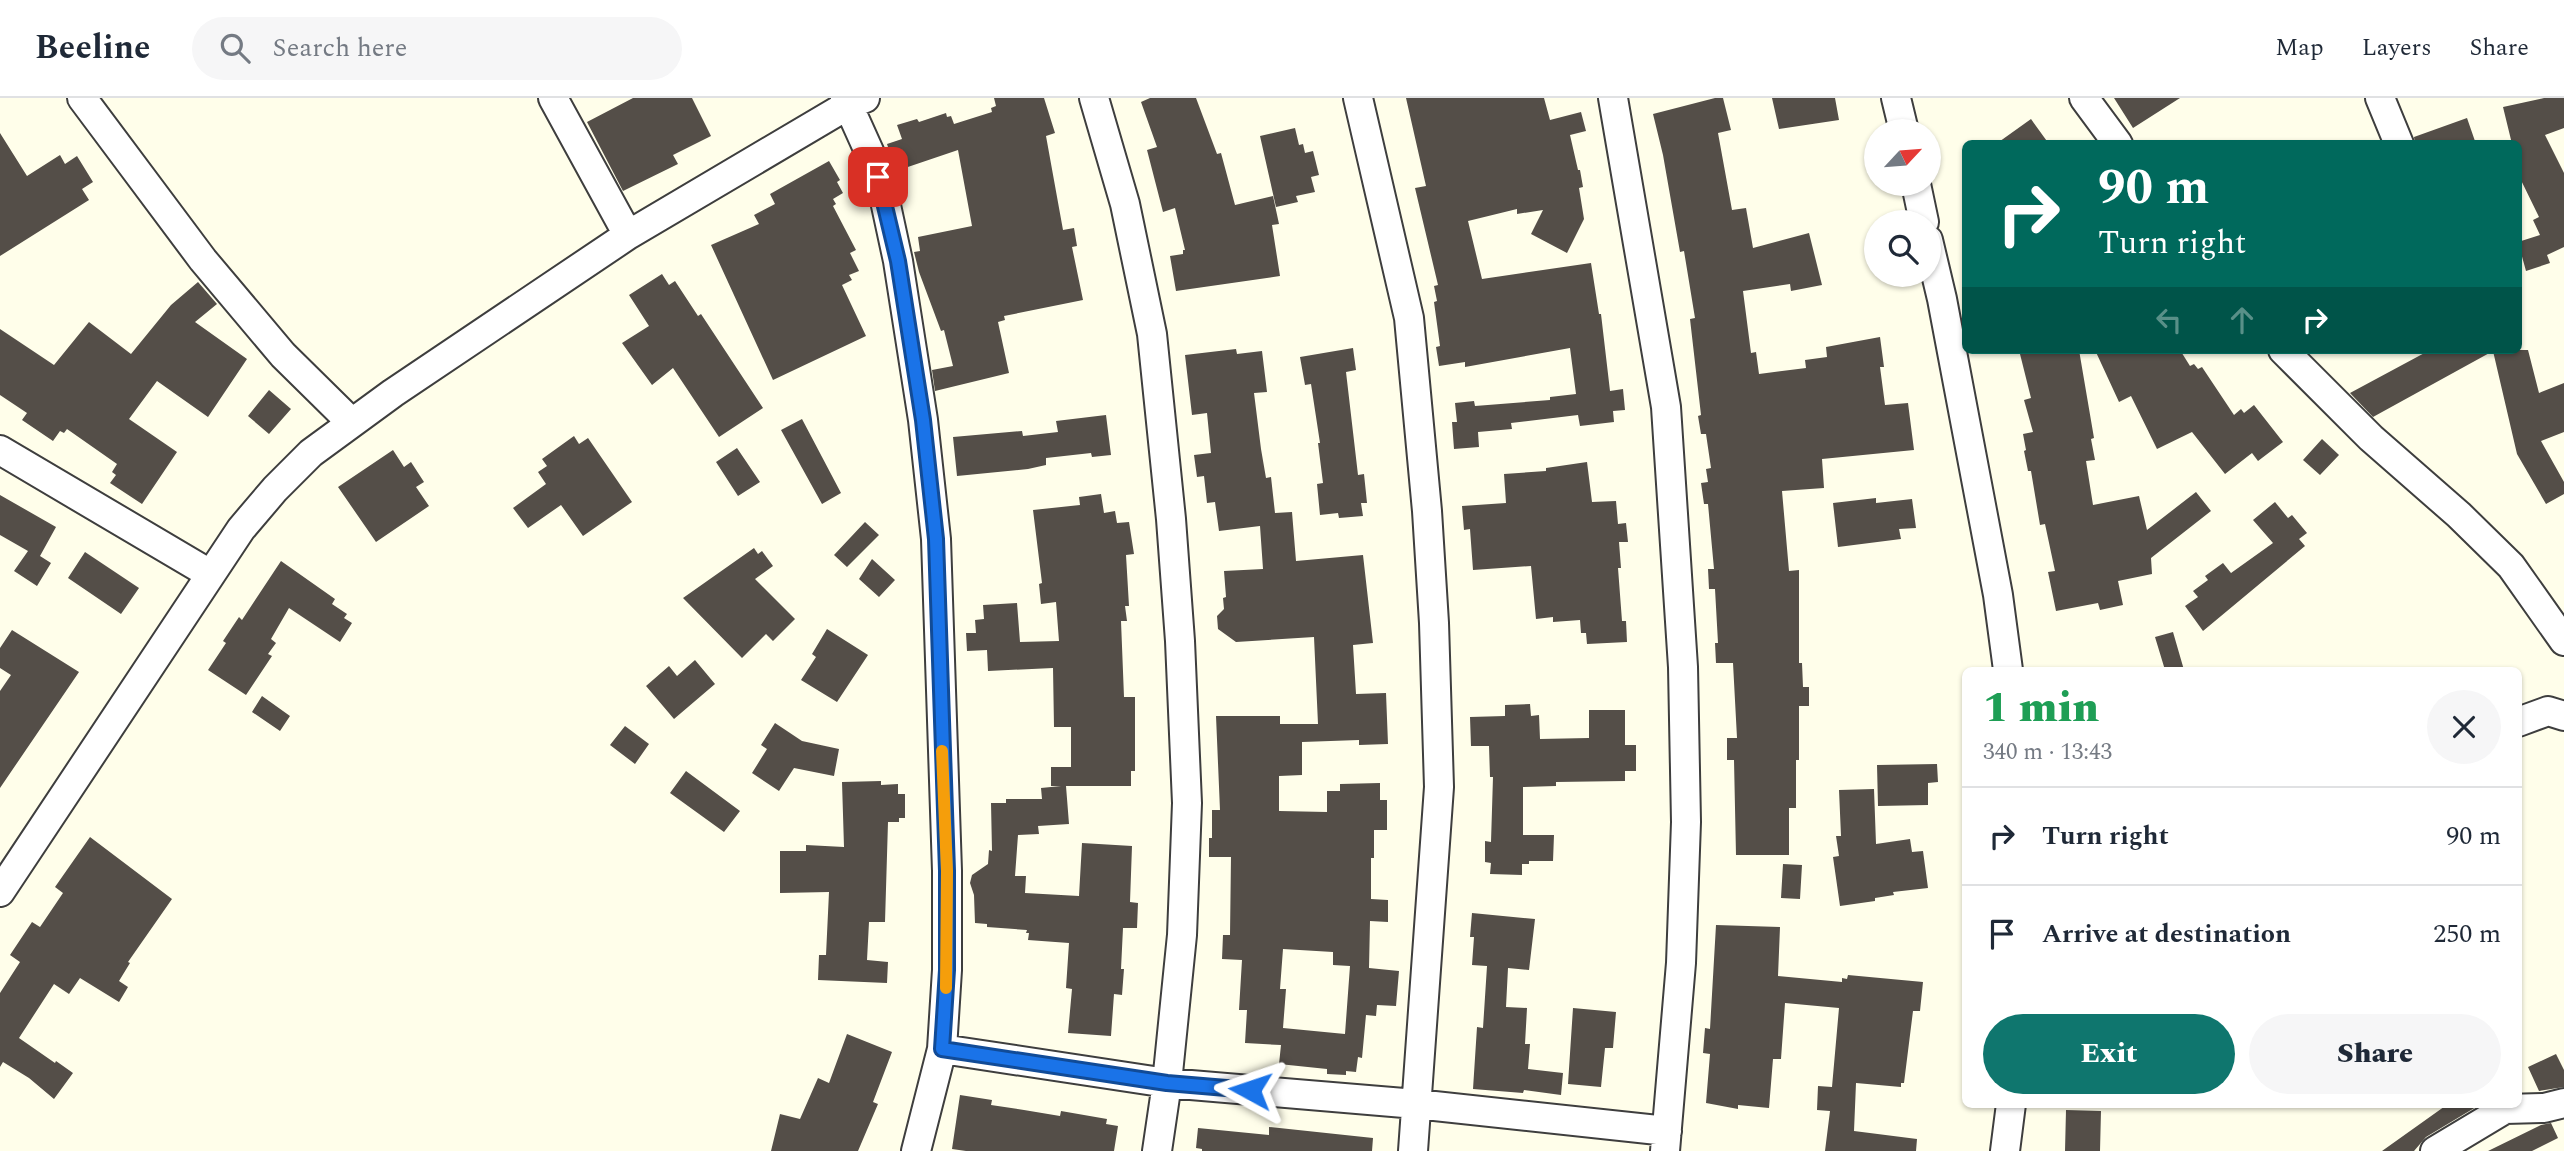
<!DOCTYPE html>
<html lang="en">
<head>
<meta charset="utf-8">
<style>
  body { margin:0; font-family:Spectral,serif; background:#f6f6f7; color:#1f2937; height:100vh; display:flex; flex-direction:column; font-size:26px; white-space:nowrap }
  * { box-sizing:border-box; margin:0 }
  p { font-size:23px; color:#747a83 }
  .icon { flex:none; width:38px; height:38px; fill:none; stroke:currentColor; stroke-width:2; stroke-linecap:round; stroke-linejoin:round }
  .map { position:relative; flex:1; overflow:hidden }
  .sheet { position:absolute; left:1962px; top:569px; width:560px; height:441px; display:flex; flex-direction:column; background:#fff; border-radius:10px; box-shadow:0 2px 5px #0004 }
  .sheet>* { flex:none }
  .hud { position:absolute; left:1962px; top:42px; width:560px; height:214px; border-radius:10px; box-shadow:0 2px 5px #0004; background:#00695c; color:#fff; overflow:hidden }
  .needle { width:46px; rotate:64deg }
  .buttons { position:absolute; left:1864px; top:21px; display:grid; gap:14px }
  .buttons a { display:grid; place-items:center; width:77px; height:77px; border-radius:50%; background:#fff; box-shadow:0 2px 5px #0004; font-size:35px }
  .pin { position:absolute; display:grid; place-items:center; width:60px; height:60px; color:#fff; margin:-30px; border-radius:14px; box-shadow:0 4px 10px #0006 }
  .me { position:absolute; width:77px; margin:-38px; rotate:275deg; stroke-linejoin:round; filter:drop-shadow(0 0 5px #0008) }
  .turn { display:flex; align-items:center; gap:24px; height:147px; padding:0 21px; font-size:32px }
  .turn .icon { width:91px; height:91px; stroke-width:2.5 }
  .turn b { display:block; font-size:49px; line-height:60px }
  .lanes { display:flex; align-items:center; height:66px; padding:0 21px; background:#0003; justify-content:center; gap:35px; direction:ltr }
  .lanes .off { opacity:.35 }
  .round { display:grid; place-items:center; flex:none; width:74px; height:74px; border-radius:37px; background:#f6f6f7 }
  .head { display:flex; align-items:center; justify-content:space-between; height:119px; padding:0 21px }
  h1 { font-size:42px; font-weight:800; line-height:52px; color:#1e9e55 }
  .action { display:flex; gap:14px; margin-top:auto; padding:14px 21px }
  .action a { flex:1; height:80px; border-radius:42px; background:#0f766e; color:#fff; font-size:28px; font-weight:800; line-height:80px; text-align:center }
  .action a+a { background:#f6f6f7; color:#1f2937 }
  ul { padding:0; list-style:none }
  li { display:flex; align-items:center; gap:21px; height:98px; padding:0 21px; border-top:2px solid #e0e1e3 }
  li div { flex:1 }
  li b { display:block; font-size:26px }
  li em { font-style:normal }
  header { display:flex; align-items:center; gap:42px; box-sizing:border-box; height:98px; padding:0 35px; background:#fff; border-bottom:2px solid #e0e1e3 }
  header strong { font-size:33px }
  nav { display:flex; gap:38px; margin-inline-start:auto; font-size:24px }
  .search { width:490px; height:63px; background:#f6f6f7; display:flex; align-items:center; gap:18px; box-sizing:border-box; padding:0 24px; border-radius:38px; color:#747a83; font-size:26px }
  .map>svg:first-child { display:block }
</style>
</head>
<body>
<header>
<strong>Beeline</strong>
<div class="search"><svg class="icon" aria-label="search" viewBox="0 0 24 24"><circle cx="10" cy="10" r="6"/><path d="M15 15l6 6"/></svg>Search here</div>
<nav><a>Map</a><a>Layers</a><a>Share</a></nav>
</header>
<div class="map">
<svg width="2564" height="1053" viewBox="0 0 2564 1053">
  <rect width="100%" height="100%" fill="#fffeea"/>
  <path fill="#544e48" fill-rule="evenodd" d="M 633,0 L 692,0 L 711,38 L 673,57 L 678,66 L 623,93 L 587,24 Z
    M 994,0 L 1044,0 L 1055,35 L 1046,38 L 1063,132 L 1074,130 L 1077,148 L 1072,149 L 1083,202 L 1004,218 L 1005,222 L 998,224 L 1009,275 L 935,293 L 932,272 L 953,268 L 944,232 L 941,233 L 919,174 L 914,154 L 920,153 L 918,139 L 972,128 L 958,52 L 896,73 L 887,46 L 902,41 L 897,27 L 917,21 L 919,24 L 946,15 L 947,19 L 951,18 L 954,26 L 992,14 L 991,10 L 996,8 Z
    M 1150,0 L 1196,0 L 1217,56 L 1221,55 L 1235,107 L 1273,98 L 1279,126 L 1272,127 L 1280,178 L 1176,193 L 1170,158 L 1183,156 L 1183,152 L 1185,152 L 1175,110 L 1163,114 L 1147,52 L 1157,49 L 1141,4 Z
    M 1406,0 L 1544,0 L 1550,22 L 1581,14 L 1586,33 L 1570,37 L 1578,72 L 1580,72 L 1583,89 L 1579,90 L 1584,121 L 1567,155 L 1531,136 L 1543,112 L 1517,116 L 1517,111 L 1468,123 L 1482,181 L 1591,165 L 1599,216 L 1601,216 L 1610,293 L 1623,291 L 1625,312 L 1613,313 L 1614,324 L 1580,328 L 1578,317 L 1511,325 L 1512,331 L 1478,334 L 1479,349 L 1454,351 L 1452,324 L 1457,324 L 1455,305 L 1474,303 L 1475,308 L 1550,302 L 1550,299 L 1576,296 L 1570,250 L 1465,269 L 1465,264 L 1439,268 L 1436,249 L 1440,248 L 1434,204 L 1437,203 L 1434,188 L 1438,187 L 1415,90 L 1426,88 Z
    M 1715,0 L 1723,0 L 1731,32 L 1718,35 L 1732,112 L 1746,110 L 1753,150 L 1809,135 L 1822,187 L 1791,193 L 1790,186 L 1743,193 L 1751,255 L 1756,254 L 1759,276 L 1806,270 L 1805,262 L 1827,259 L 1826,249 L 1880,239 L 1884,269 L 1880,269 L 1885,307 L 1908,305 L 1914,352 L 1822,361 L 1824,390 L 1782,393 L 1789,473 L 1799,472 L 1799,565 L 1802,565 L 1803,589 L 1809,589 L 1809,608 L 1799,608 L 1799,662 L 1796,662 L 1796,710 L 1789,710 L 1789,757 L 1736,757 L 1734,662 L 1727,662 L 1727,640 L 1737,640 L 1733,565 L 1716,565 L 1715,545 L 1718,545 L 1715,491 L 1709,491 L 1708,471 L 1714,471 L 1708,406 L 1704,406 L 1701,385 L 1708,384 L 1706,371 L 1711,370 L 1706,336 L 1701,336 L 1698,318 L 1701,317 L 1690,221 L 1695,220 L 1684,153 L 1680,154 L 1663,57 L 1653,16 Z
    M 1772,0 L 1835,0 L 1839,22 L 1779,31 Z
    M 2114,0 L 2180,0 L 2133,30 Z
    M 2544,0 L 2564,0 L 2564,30 L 2545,37 L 2564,75 L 2564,149 L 2547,157 L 2550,165 L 2526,173 L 2518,144 L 2540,137 L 2533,122 L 2539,119 L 2518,76 L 2518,46 L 2512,46 L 2503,9 Z
    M 2467,20 L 2476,46 L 2415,46 L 2414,39 Z
    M 2031,21 L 2049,46 L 1996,46 Z
    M 1295,30 L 1299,47 L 1303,46 L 1305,55 L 1313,53 L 1319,77 L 1311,79 L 1315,94 L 1296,98 L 1298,104 L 1276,109 L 1260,38 Z
    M 0,35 L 27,78 L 60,57 L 65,66 L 77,58 L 93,84 L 82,91 L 89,102 L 0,158 Z
    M 829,63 L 840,82 L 837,84 L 843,95 L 833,101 L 836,106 L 833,108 L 856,152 L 850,155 L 859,173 L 849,177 L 852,182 L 842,187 L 866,238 L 773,282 L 711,147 L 759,126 L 754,117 L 775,106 L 770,96 Z
    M 662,176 L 669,187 L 675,183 L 698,218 L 701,216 L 763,310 L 719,339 L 673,270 L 652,287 L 622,245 L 649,228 L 629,197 Z
    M 198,184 L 217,206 L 195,224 L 247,261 L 208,319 L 157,283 L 129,321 L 177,354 L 142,406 L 110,385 L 116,377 L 112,374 L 117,366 L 67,331 L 64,335 L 60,333 L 53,343 L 22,322 L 27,315 L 0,297 L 0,231 L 54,267 L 89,224 L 131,256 L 171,207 Z
    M 1353,250 L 1356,272 L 1346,274 L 1358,377 L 1364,376 L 1367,405 L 1361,405 L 1363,418 L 1339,420 L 1338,415 L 1320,417 L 1317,386 L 1323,385 L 1318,345 L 1320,345 L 1311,286 L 1305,287 L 1300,259 Z
    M 1236,251 L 1237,256 L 1262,253 L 1267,294 L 1254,295 L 1261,351 L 1266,380 L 1271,379 L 1275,415 L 1292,414 L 1296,463 L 1363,457 L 1373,545 L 1353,547 L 1356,596 L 1386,595 L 1388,646 L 1359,647 L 1359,642 L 1302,644 L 1302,677 L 1279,678 L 1279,713 L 1327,714 L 1327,693 L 1340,693 L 1340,686 L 1380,685 L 1380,702 L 1387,702 L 1387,732 L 1374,732 L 1374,760 L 1371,760 L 1371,801 L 1388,802 L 1388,824 L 1370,823 L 1369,870 L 1399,873 L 1396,908 L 1377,907 L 1376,918 L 1366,917 L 1362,960 L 1358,959 L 1356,974 L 1346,973 L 1346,977 L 1327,976 L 1327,971 L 1279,966 L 1281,947 L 1245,945 L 1247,912 L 1239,912 L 1242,862 L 1222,861 L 1223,837 L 1230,837 L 1231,759 L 1209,759 L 1209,740 L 1212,740 L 1212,712 L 1220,712 L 1216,618 L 1280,618 L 1280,626 L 1318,626 L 1314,539 L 1236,544 L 1218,531 L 1217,518 L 1224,511 L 1223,500 L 1226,499 L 1224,473 L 1263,471 L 1260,428 L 1219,433 L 1215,404 L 1207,405 L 1204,378 L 1197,379 L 1194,357 L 1211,355 L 1207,315 L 1192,317 L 1185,257 ZM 1283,851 L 1333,854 L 1333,867 L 1350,868 L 1345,936 L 1283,930 L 1286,891 L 1280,891 Z
    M 2019,252 L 2079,252 L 2094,340 L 2091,341 L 2095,362 L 2086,363 L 2093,407 L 2139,398 L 2147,432 L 2196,394 L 2211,413 L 2151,460 L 2152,476 L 2118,483 L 2123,507 L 2100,512 L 2098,505 L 2056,513 L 2048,474 L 2055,473 L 2045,426 L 2040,427 L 2031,373 L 2028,373 L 2024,353 L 2026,352 L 2023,336 L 2033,334 L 2024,302 L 2031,300 Z
    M 2095,252 L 2180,252 L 2190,268 L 2194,266 L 2198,271 L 2202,269 L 2234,317 L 2241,311 L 2244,315 L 2254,307 L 2283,344 L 2258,363 L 2252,355 L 2225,376 L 2192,334 L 2157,351 L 2131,298 L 2119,304 Z
    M 2430,252 L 2528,252 L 2539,295 L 2564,285 L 2564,334 L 2541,343 L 2564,384 L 2564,396 L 2546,406 L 2517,356 L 2493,253 L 2373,319 L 2350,295 Z
    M 269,292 L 291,311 L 269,336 L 248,318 Z
    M 1106,317 L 1111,357 L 1092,359 L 1091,355 L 1046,360 L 1046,367 L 1028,371 L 957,378 L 953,339 L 1022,333 L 1023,338 L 1058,334 L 1056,323 Z
    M 802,321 L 841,395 L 822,406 L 781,332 Z
    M 574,338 L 579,346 L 588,340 L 632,404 L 583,438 L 561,407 L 528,430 L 513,410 L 546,386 L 538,374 L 547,368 L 542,361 Z
    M 2322,341 L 2339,357 L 2320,377 L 2303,362 Z
    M 737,350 L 760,384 L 738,398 L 716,364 Z
    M 393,352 L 404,369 L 411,364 L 424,384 L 416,389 L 429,408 L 376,444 L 338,389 Z
    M 1587,364 L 1592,404 L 1616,403 L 1618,426 L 1626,425 L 1628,444 L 1619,444 L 1621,470 L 1618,470 L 1622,523 L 1626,523 L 1627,544 L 1587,546 L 1586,535 L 1581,535 L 1580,522 L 1553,524 L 1553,519 L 1536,521 L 1531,468 L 1473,472 L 1470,431 L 1464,432 L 1462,408 L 1506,405 L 1504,376 L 1546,373 L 1546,370 Z
    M 1101,396 L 1104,415 L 1115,413 L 1117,425 L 1129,424 L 1134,456 L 1126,457 L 1129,508 L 1125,508 L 1127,523 L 1121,523 L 1124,599 L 1135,599 L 1135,673 L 1131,673 L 1131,688 L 1066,688 L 1069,726 L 1038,728 L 1039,736 L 1018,737 L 1015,778 L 1026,778 L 1025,795 L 1079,798 L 1082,745 L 1132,748 L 1130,804 L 1138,805 L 1137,830 L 1123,830 L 1121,871 L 1124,871 L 1122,897 L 1114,896 L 1111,938 L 1068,935 L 1072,891 L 1066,890 L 1069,845 L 1028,842 L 1029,835 L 1026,835 L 1027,832 L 987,829 L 987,826 L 975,825 L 974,797 L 970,785 L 972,777 L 988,766 L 989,752 L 992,753 L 991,705 L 1006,705 L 1006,701 L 1042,701 L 1041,690 L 1061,688 L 1051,688 L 1051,669 L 1071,669 L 1071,629 L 1054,629 L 1053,570 L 988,573 L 987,552 L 967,553 L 966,535 L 976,535 L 975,522 L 984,521 L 983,507 L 1017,505 L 1020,544 L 1059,543 L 1056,504 L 1041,506 L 1039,486 L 1042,485 L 1033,412 L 1080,407 L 1079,399 Z
    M 0,397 L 56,429 L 40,458 L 51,465 L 37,488 L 14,473 L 28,453 L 0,437 Z
    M 1876,400 L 1876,405 L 1912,401 L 1916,430 L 1899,431 L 1901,441 L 1838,449 L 1833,405 Z
    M 2275,404 L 2288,420 L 2292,417 L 2307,435 L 2299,441 L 2305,448 L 2203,533 L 2185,508 L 2198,499 L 2193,493 L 2208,482 L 2205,478 L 2223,465 L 2231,475 L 2273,445 L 2253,422 Z
    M 865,424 L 879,437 L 847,469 L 834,457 Z
    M 754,450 L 758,456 L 762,453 L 773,468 L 755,481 L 795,521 L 773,543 L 766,536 L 742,560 L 683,500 Z
    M 85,454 L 139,490 L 121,516 L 68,480 Z
    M 872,461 L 895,482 L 879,499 L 859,481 Z
    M 281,463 L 335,501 L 332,506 L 347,516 L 344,520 L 352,525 L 340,544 L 289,510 L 271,541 L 276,545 L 268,556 L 272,558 L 246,597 L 208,572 L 226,545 L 223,543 L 239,519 L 242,522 Z
    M 827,531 L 868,557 L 837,604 L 801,582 L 816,559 L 812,556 Z
    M 12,532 L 79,574 L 0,690 L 0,593 L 11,577 L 0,570 L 0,550 Z
    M 2173,534 L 2184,572 L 2165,572 L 2155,539 Z
    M 695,562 L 715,586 L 674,621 L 646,588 L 669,568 L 677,578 Z
    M 262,598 L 290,618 L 280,633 L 252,614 Z
    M 1530,606 L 1531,618 L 1539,617 L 1540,641 L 1589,640 L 1589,612 L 1625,612 L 1625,647 L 1636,647 L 1636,673 L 1625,673 L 1625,683 L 1556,684 L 1556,688 L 1523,689 L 1523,737 L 1554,737 L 1553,763 L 1529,763 L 1529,766 L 1522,766 L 1522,777 L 1490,776 L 1491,765 L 1485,764 L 1485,743 L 1491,744 L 1493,679 L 1490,679 L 1489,648 L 1471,648 L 1470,619 L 1505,618 L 1505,607 Z
    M 775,625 L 802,643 L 839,651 L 834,678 L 794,670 L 779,693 L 752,675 L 767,651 L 761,647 Z
    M 625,628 L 649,646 L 635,666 L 610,647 Z
    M 1937,666 L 1938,684 L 1928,685 L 1928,707 L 1878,708 L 1877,667 Z
    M 686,673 L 740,713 L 724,734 L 670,695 Z
    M 881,683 L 881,687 L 898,686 L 898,696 L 905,696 L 905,720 L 899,720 L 899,724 L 888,724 L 885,824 L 869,824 L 867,862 L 888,864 L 887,885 L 818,882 L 819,857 L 826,857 L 829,794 L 780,795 L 780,753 L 806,753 L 806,747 L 844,749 L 842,684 Z
    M 1874,691 L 1876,746 L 1910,741 L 1912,754 L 1923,753 L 1928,790 L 1893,794 L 1894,797 L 1875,800 L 1875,803 L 1840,808 L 1833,759 L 1839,758 L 1836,738 L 1841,738 L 1839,692 Z
    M 90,739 L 172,801 L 128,864 L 130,865 L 119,883 L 128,889 L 119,904 L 80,880 L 69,896 L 54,886 L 19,940 L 55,965 L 56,963 L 73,975 L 54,1001 L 29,980 L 3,964 L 0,969 L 0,895 L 20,864 L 10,857 L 32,824 L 40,829 L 63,795 L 55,789 Z
    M 1783,766 L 1802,767 L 1800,801 L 1781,800 Z
    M 1472,815 L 1535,821 L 1529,872 L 1508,870 L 1506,909 L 1527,910 L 1525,946 L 1530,946 L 1528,971 L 1563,975 L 1561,997 L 1524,992 L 1523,995 L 1473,991 L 1477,929 L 1483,930 L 1487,868 L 1472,867 L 1474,839 L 1470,839 Z
    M 1716,827 L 1780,829 L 1778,878 L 1842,884 L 1842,880 L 1847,881 L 1848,877 L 1923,884 L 1920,913 L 1913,913 L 1904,985 L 1901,985 L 1901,989 L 1856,985 L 1854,1033 L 1917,1041 L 1916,1053 L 1825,1053 L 1830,1013 L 1817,1012 L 1818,988 L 1832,989 L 1839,910 L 1785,905 L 1781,961 L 1773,961 L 1769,1010 L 1738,1007 L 1738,1011 L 1706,1005 L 1710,956 L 1703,955 L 1705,930 L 1710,931 Z
    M 1573,910 L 1616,914 L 1613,950 L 1605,950 L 1601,989 L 1568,986 Z
    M 847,936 L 892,954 L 873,1004 L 878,1006 L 858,1053 L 771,1053 L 780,1016 L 800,1021 L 818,980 L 829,985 Z
    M 2556,956 L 2564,972 L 2564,989 L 2539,993 L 2528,969 Z
    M 960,997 L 992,1002 L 991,1007 L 1024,1012 L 1060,1018 L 1061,1013 L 1107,1021 L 1106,1026 L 1118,1028 L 1114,1053 L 966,1053 L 952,1051 Z
    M 2448,1006 L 2481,1006 L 2426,1039 L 2414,1053 L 2382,1053 Z
    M 2066,1012 L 2101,1013 L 2100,1053 L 2065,1053 Z
    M 2551,1025 L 2558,1040 L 2532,1053 L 2488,1053 L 2541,1027 Z
    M 1269,1029 L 1373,1040 L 1372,1053 L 1202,1053 L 1202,1051 L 1196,1050 L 1198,1030 L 1269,1037 Z"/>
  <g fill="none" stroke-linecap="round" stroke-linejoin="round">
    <g stroke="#3e3e3e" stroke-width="32">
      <path id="minor" d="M 82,0 L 203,162 L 283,257 L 351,324
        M 553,0 L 628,137
        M 845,0 L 872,60 L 884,98 L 898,163 L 923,322 L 936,441 L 947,773 L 947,872 L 942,951 L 916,1053
        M 1094,0 L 1125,106 L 1152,236 L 1171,421 L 1180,543 L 1187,705 L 1182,837 L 1167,985 L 1157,1053
        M 1358,0 L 1409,220 L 1427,413 L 1434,525 L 1439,689 L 1413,1053
        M 1613,0 L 1666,309 L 1683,569 L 1686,724 L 1681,865 L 1665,1053
        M 1896,0 L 1904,33
        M 2084,0 L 2118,46
        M 2380,0 L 2399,46
        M 1916,86 L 1924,124
        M 1928,142 L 1942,201 L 1998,497 L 2008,572
        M 2283,252 L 2371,340 L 2459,417 L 2511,468 L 2564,543
        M 0,352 L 210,476
        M 2518,624 L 2548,613 L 2564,618
        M 0,794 L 241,431 L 275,391 L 311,355 L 393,295 L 628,137 L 848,7 L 865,0
        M 942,951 L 1167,985 L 1416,1006 L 1667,1033
        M 2005,1053 L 2011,1006
        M 2435,1053 L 2505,1011 L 2544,1010 L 2564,1005"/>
    </g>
    <use href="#minor" stroke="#fff" stroke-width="28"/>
  </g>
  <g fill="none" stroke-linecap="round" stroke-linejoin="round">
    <g stroke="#114b97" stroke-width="18">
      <path id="route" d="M 878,79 L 898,163 L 923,322 L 936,441 L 947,773 L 947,872 L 942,951 L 1167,985 L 1250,992"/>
    </g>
    <use href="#route" stroke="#1a73e8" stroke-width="12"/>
    <path stroke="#f59e0b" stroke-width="12" d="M 942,653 L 947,773 L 946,890"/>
  </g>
</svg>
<div class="buttons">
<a><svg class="needle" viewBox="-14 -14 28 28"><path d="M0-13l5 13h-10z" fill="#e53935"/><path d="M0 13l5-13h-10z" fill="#747a83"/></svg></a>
<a><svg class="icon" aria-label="search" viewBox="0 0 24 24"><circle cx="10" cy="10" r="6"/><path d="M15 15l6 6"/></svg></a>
</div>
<div class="pin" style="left:878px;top:79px;background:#d93025"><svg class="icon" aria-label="arrive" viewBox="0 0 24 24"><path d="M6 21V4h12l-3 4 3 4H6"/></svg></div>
<svg class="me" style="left:1250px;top:992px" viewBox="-20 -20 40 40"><path d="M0-17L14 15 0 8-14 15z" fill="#1a73e8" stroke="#fff" stroke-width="4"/></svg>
<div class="hud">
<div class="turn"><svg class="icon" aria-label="right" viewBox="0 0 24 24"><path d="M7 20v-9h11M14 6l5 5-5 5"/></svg><div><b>90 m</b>Turn right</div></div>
<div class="lanes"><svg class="icon off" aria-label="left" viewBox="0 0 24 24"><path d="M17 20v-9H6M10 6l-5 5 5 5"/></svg><svg class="icon off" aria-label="ahead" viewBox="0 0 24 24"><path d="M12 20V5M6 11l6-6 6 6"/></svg><svg class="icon" aria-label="right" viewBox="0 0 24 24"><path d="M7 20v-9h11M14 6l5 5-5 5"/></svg></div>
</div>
<section class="sheet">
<div class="head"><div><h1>1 min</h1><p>340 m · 13:43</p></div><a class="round"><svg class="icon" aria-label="close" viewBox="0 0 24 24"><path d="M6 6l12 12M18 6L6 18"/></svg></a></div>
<ul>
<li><svg class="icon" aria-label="right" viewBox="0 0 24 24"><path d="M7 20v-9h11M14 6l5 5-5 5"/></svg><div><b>Turn right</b></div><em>90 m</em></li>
<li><svg class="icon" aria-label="arrive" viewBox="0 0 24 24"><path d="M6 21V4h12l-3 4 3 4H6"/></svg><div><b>Arrive at destination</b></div><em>250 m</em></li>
</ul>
<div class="action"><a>Exit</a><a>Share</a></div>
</section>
</div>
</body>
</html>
